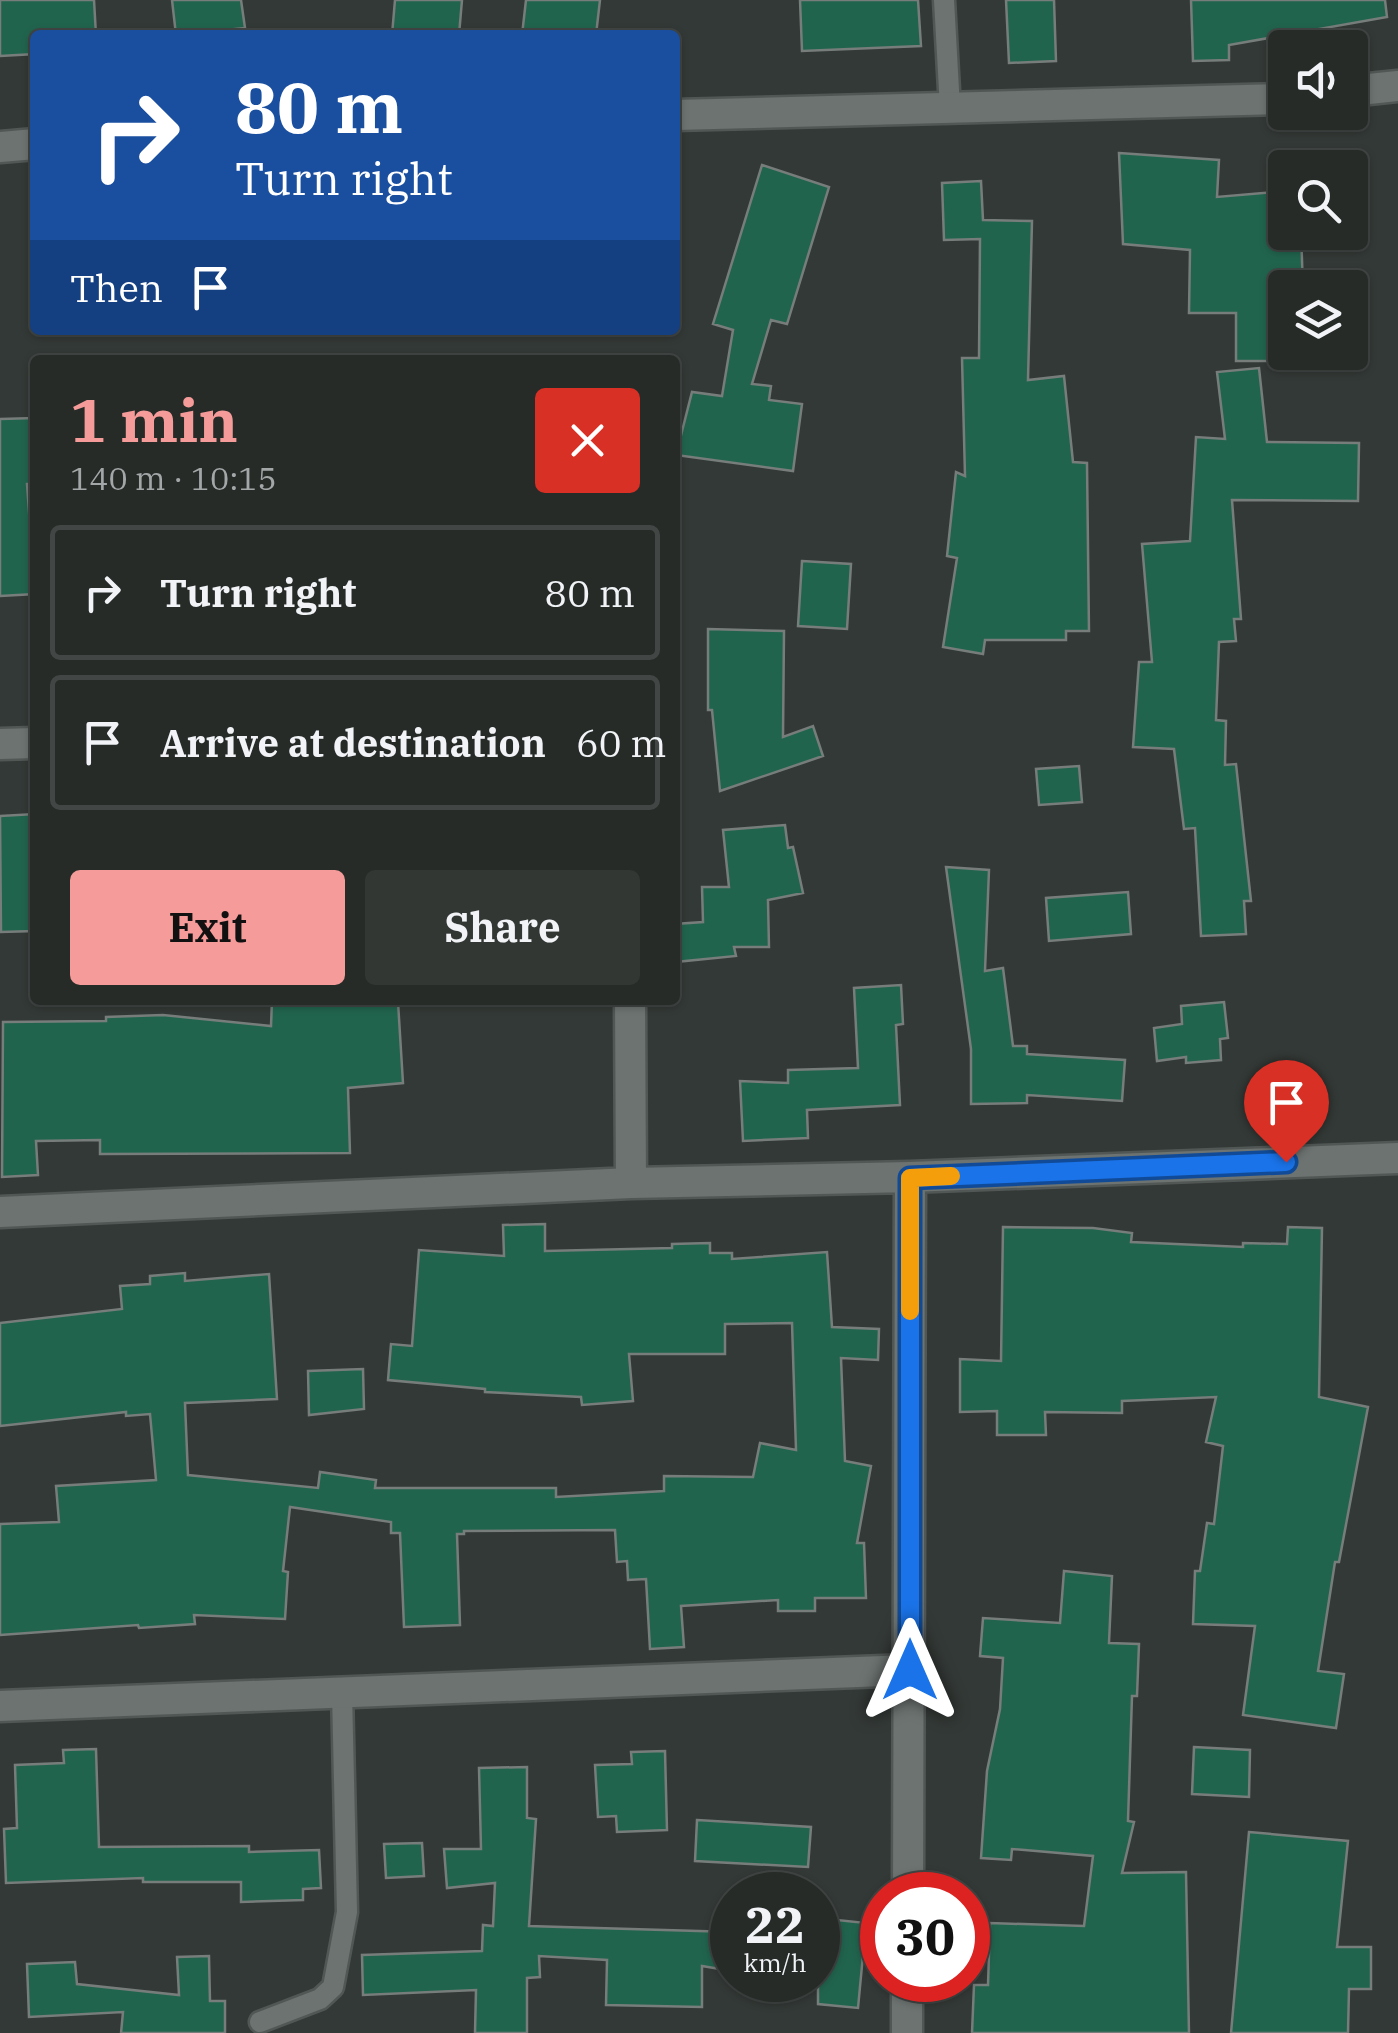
<!DOCTYPE html>
<html lang="en">
<head>
<meta charset="utf-8">
<style>
  body { margin:0; font-family:"IBM Plex Serif",serif; background:#323734; color:#f1f3f6; height:100vh; display:flex; flex-direction:column; font-size:38px; white-space:nowrap }
  * { box-sizing:border-box; margin:0 }
  p { font-size:32px; color:#a4a7a8 }
  .icon { flex:none; width:55px; height:55px; fill:none; stroke:currentColor; stroke-width:2; stroke-linecap:round; stroke-linejoin:round }
  .map { position:relative; flex:1; overflow:hidden }
  .sheet { position:absolute; left:30px; top:355px; width:650px; height:650px; display:flex; flex-direction:column; background:#262b28; border-radius:10px; box-shadow:0 2px 8px #0004,0 0 0 2px #424745 }
  .sheet>* { flex:none }
  .guide { position:absolute; left:30px; top:30px; width:650px; height:305px; border-radius:10px; box-shadow:0 2px 8px #0004,0 0 0 2px #424745; background:#1a4fa0; color:#fff; overflow:hidden }
  .buttons { position:absolute; left:1268px; top:30px; display:grid; gap:20px }
  .buttons a { display:grid; place-items:center; width:100px; height:100px; border-radius:10px; background:#262b28; box-shadow:0 2px 8px #0004,0 0 0 2px #424745; font-size:50px }
  .speed { position:absolute; left:710px; top:1872px; display:flex; gap:20px; font-size:50px; font-weight:700; text-align:center }
  .speed>* { display:grid; place-content:center; width:130px; height:130px; border-radius:50%; background:#262b28; box-shadow:0 2px 8px #0004,0 0 0 2px #424745; line-height:1 }
  .speed small { font-size:25px; font-weight:400 }
  .speed .limit { border:15px solid #d22; background:#fff; color:#111 }
  .pin { position:absolute; display:grid; place-items:center; width:85px; height:85px; color:#fff; margin:-102px -42px; border-radius:50% 50% 50% 0; rotate:-45deg; box-shadow:0 0 10px #0007 }
  .pin .icon { rotate:45deg }
  .me { position:absolute; width:110px; margin:-55px; rotate:0deg; stroke-linejoin:round; filter:drop-shadow(0 0 8px #0008) }
  .turn { display:flex; align-items:center; gap:35px; height:210px; padding:0 40px; font-size:45px }
  .turn .icon { width:130px; height:130px; stroke-width:2.5 }
  .turn b { display:block; font-size:70px; line-height:85px }
  .then { display:flex; align-items:center; height:95px; padding:0 40px; background:#0003; gap:20px; font-size:38px }
  .round { display:grid; place-items:center; flex:none; width:105px; height:105px; border-radius:10px; background:#323734 }
  .head { display:flex; align-items:center; justify-content:space-between; height:170px; padding:0 40px }
  h1 { font-size:60px; font-weight:700; line-height:75px; color:#f59b99 }
  .primary-button { display:flex; gap:20px; margin-top:auto; padding:20px 40px }
  .primary-button a { flex:1; height:115px; border-radius:10px; background:#f59b99; color:#111; font-size:40px; font-weight:700; line-height:115px; text-align:center }
  .primary-button a+a { background:#323734; color:#f1f3f6 }
  ul { padding:0; list-style:none }
  li { display:flex; align-items:center; gap:30px; height:135px; margin:0 20px 15px; padding:0 20px; border:5px solid #424745; border-radius:10px }
  li div { flex:1 }
  li b { display:block; font-size:38px }
  li em { font-style:normal }
  .map>svg:first-child { display:block }
</style>
</head>
<body>
<div class="map">
<svg width="1398" height="2033" viewBox="0 0 1398 2033">
  <rect width="100%" height="100%" fill="#333936"/>
  <path fill="#21644e" stroke="#767d7a" stroke-width="2.5" d="M 0,0 L 94,0 L 96,35 L 35,35 L 35,54 L 0,56 Z
    M 172,0 L 241,0 L 245,28 L 176,35 Z
    M 395,0 L 462,0 L 459,35 L 392,35 Z
    M 526,0 L 600,0 L 596,35 L 522,35 Z
    M 800,0 L 918,0 L 921,46 L 802,51 Z
    M 1006,0 L 1054,0 L 1056,61 L 1009,63 Z
    M 1191,0 L 1385,0 L 1387,17 L 1229,45 L 1229,60 L 1193,61 Z
    M 1119,153 L 1219,160 L 1217,197 L 1285,191 L 1285,232 L 1301,232 L 1303,288 L 1285,288 L 1285,310 L 1275,310 L 1275,361 L 1236,361 L 1236,313 L 1189,313 L 1190,250 L 1123,244 Z
    M 762,165 L 829,187 L 787,324 L 771,320 L 752,384 L 771,386 L 769,400 L 802,404 L 793,471 L 676,455 L 692,392 L 722,396 L 733,330 L 713,324 Z
    M 981,181 L 983,220 L 1032,221 L 1028,380 L 1064,376 L 1073,462 L 1087,463 L 1089,631 L 1066,631 L 1066,640 L 985,640 L 983,654 L 943,647 L 957,558 L 947,556 L 956,472 L 965,476 L 962,358 L 979,358 L 980,239 L 944,240 L 942,183 Z
    M 1259,368 L 1267,442 L 1359,443 L 1358,501 L 1232,500 L 1241,619 L 1234,619 L 1236,641 L 1219,642 L 1216,720 L 1226,721 L 1225,765 L 1236,764 L 1251,901 L 1244,901 L 1246,934 L 1201,936 L 1195,828 L 1184,829 L 1174,749 L 1133,747 L 1139,662 L 1152,662 L 1142,544 L 1190,541 L 1196,437 L 1225,439 L 1217,372 Z
    M 35,418 L 35,484 L 27,484 L 35,594 L 0,596 L 0,419 Z
    M 802,561 L 851,564 L 847,629 L 798,626 Z
    M 708,629 L 784,631 L 783,737 L 813,726 L 823,756 L 720,791 L 712,710 L 708,710 Z
    M 1079,766 L 1082,802 L 1039,805 L 1036,769 Z
    M 35,814 L 35,931 L 1,932 L 0,816 Z
    M 785,825 L 788,848 L 793,847 L 803,893 L 768,900 L 769,947 L 734,947 L 736,956 L 675,962 L 675,924 L 703,922 L 702,887 L 729,887 L 723,830 Z
    M 946,867 L 989,870 L 985,971 L 1003,968 L 1013,1046 L 1027,1046 L 1027,1054 L 1125,1060 L 1122,1101 L 1027,1095 L 1027,1103 L 971,1104 L 971,1049 Z
    M 1128,892 L 1131,934 L 1049,941 L 1046,898 Z
    M 901,985 L 903,1024 L 896,1025 L 900,1105 L 807,1110 L 808,1138 L 743,1141 L 740,1081 L 788,1083 L 788,1070 L 858,1068 L 854,988 Z
    M 272,1000 L 398,1002 L 403,1083 L 348,1088 L 350,1153 L 100,1154 L 100,1140 L 36,1141 L 38,1175 L 2,1177 L 3,1022 L 106,1021 L 106,1017 L 163,1015 L 271,1026 Z
    M 1224,1002 L 1228,1038 L 1220,1039 L 1221,1060 L 1186,1063 L 1186,1057 L 1157,1061 L 1154,1028 L 1182,1024 L 1181,1006 Z
    M 545,1224 L 545,1251 L 672,1248 L 672,1244 L 710,1243 L 710,1253 L 732,1253 L 732,1259 L 827,1252 L 832,1327 L 879,1329 L 878,1360 L 841,1358 L 845,1461 L 871,1466 L 857,1543 L 864,1543 L 866,1598 L 815,1598 L 815,1611 L 778,1611 L 778,1600 L 681,1606 L 684,1647 L 650,1649 L 646,1579 L 628,1580 L 627,1561 L 617,1562 L 615,1530 L 464,1531 L 464,1534 L 457,1534 L 460,1625 L 404,1627 L 400,1533 L 391,1533 L 391,1522 L 290,1507 L 283,1571 L 288,1572 L 285,1619 L 194,1615 L 195,1624 L 139,1628 L 138,1625 L 0,1635 L 0,1524 L 59,1522 L 56,1486 L 156,1480 L 150,1414 L 126,1416 L 126,1412 L 0,1426 L 0,1323 L 122,1309 L 120,1286 L 150,1284 L 150,1276 L 185,1273 L 185,1281 L 269,1274 L 277,1399 L 185,1403 L 188,1475 L 318,1488 L 320,1472 L 376,1480 L 375,1488 L 556,1488 L 556,1497 L 664,1491 L 664,1476 L 753,1477 L 760,1443 L 796,1450 L 792,1323 L 725,1324 L 725,1354 L 629,1354 L 633,1401 L 582,1405 L 581,1397 L 485,1392 L 485,1389 L 388,1380 L 391,1344 L 412,1346 L 419,1250 L 504,1256 L 503,1225 Z
    M 1003,1227 L 1093,1228 L 1132,1233 L 1131,1242 L 1243,1247 L 1243,1243 L 1287,1244 L 1288,1227 L 1322,1228 L 1319,1397 L 1368,1407 L 1339,1562 L 1335,1562 L 1318,1671 L 1344,1674 L 1336,1728 L 1243,1715 L 1255,1626 L 1193,1624 L 1195,1571 L 1200,1571 L 1207,1523 L 1214,1524 L 1223,1446 L 1206,1442 L 1216,1397 L 1122,1401 L 1122,1413 L 1045,1412 L 1046,1435 L 997,1435 L 997,1411 L 960,1412 L 960,1359 L 1001,1361 Z
    M 363,1369 L 364,1409 L 309,1415 L 308,1371 Z
    M 1064,1571 L 1112,1576 L 1109,1643 L 1139,1644 L 1137,1696 L 1132,1696 L 1128,1821 L 1134,1822 L 1122,1873 L 1186,1872 L 1189,2033 L 972,2033 L 974,1985 L 988,1985 L 990,1923 L 1084,1926 L 1093,1856 L 1012,1849 L 1011,1860 L 981,1858 L 987,1771 L 1000,1709 L 1003,1658 L 980,1656 L 983,1618 L 1060,1623 Z
    M 1194,1747 L 1250,1750 L 1249,1797 L 1192,1794 Z
    M 96,1749 L 99,1847 L 249,1846 L 249,1852 L 319,1850 L 321,1888 L 303,1889 L 303,1900 L 241,1902 L 241,1882 L 143,1882 L 143,1878 L 6,1883 L 4,1829 L 17,1828 L 15,1765 L 64,1763 L 63,1750 Z
    M 665,1751 L 667,1830 L 617,1832 L 616,1816 L 598,1817 L 595,1765 L 632,1764 L 631,1752 Z
    M 527,1767 L 527,1818 L 536,1819 L 529,1926 L 732,1932 L 732,1971 L 702,1966 L 702,2007 L 606,2005 L 607,1960 L 539,1956 L 540,1977 L 527,1978 L 527,2033 L 475,2033 L 476,1990 L 363,1995 L 362,1955 L 482,1951 L 483,1925 L 493,1926 L 495,1883 L 447,1888 L 444,1849 L 481,1849 L 479,1768 Z
    M 697,1820 L 811,1827 L 808,1867 L 695,1861 Z
    M 1249,1832 L 1348,1841 L 1337,1947 L 1371,1947 L 1371,1989 L 1349,1989 L 1348,2033 L 1231,2033 Z
    M 422,1843 L 424,1876 L 386,1878 L 384,1844 Z
    M 818,1918 L 866,1923 L 858,2008 L 818,2004 Z
    M 209,1956 L 210,2001 L 225,2001 L 225,2033 L 121,2033 L 123,2012 L 29,2017 L 27,1964 L 75,1962 L 77,1984 L 179,1995 L 177,1957 Z"/>
  <g fill="none" stroke-linecap="round" stroke-linejoin="round">
    <g stroke="#515755" stroke-width="25">
      <path id="lane" d="M 944,0 L 950,108
        M 260,2022 L 320,1999 L 333,1987 L 347,1912 L 342,1692"/>
    </g>
    <g stroke="#515755" stroke-width="35">
      <path id="street" d="M 1350,91 L 1398,86
        M 675,115 L 1285,99
        M 0,147 L 35,144
        M 0,744 L 35,743
        M 630,1000 L 631,1183
        M 0,1212 L 631,1183 L 910,1177 L 1398,1158
        M 0,1706 L 909,1670
        M 908,1895 L 910,1177
        M 907,2033 L 907,1980"/>
    </g>
    <use href="#lane" stroke="#6c7370" stroke-width="20"/>
    <use href="#street" stroke="#6c7370" stroke-width="30"/>
  </g>
  <g fill="none" stroke-linecap="round" stroke-linejoin="round">
    <g stroke="#114b97" stroke-width="25">
      <path id="route" d="M 910,1670 L 910,1178 L 1286,1162"/>
    </g>
    <use href="#route" stroke="#1a73e8" stroke-width="18"/>
    <path stroke="#f59e0b" stroke-width="18" d="M 910,1311 L 910,1178 L 951,1176"/>
  </g>
</svg>
<div class="buttons">
<a><svg class="icon" aria-label="sound" viewBox="0 0 24 24"><path d="M4 9h4l5-4v14l-5-4H4zM17 9q2 3 0 6"/></svg></a>
<a><svg class="icon" aria-label="search" viewBox="0 0 24 24"><circle cx="10" cy="10" r="6"/><path d="M15 15l6 6"/></svg></a>
<a><svg class="icon" aria-label="layers" viewBox="0 0 24 24"><path d="M12 4l9 5-9 5-9-5zM3 14l9 5 9-5"/></svg></a>
</div>
<div class="speed"><div>22<small>km/h</small></div><div class="limit">30</div></div>
<div class="pin" style="left:1286px;top:1162px;background:#d93025"><svg class="icon" aria-label="arrive" viewBox="0 0 24 24"><path d="M6 21V4h12l-3 4 3 4H6"/></svg></div>
<svg class="me" style="left:910px;top:1670px" viewBox="-20 -20 40 40"><path d="M0-17L14 15 0 8-14 15z" fill="#1a73e8" stroke="#fff" stroke-width="4"/></svg>
<div class="guide">
<div class="turn"><svg class="icon" aria-label="right" viewBox="0 0 24 24"><path d="M7 20v-9h11M14 6l5 5-5 5"/></svg><div><b>80 m</b>Turn right</div></div>
<div class="then">Then<svg class="icon" aria-label="arrive" viewBox="0 0 24 24"><path d="M6 21V4h12l-3 4 3 4H6"/></svg></div>
</div>
<section class="sheet">
<div class="head"><div><h1>1 min</h1><p>140 m · 10:15</p></div><a class="round" style="background:#d93025;color:#fff"><svg class="icon" aria-label="close" viewBox="0 0 24 24"><path d="M6 6l12 12M18 6L6 18"/></svg></a></div>
<ul>
<li><svg class="icon" aria-label="right" viewBox="0 0 24 24"><path d="M7 20v-9h11M14 6l5 5-5 5"/></svg><div><b>Turn right</b></div><em>80 m</em></li>
<li><svg class="icon" aria-label="arrive" viewBox="0 0 24 24"><path d="M6 21V4h12l-3 4 3 4H6"/></svg><div><b>Arrive at destination</b></div><em>60 m</em></li>
</ul>
<div class="primary-button"><a>Exit</a><a>Share</a></div>
</section>
</div>
</body>
</html>
